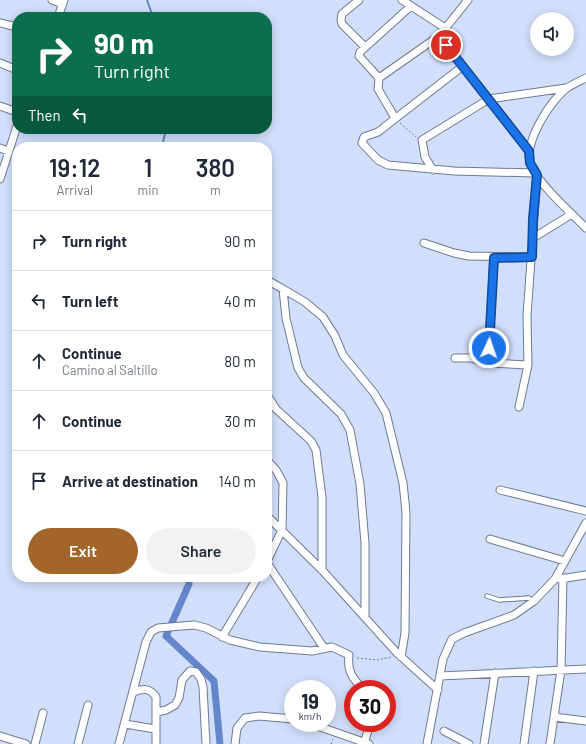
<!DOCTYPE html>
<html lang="en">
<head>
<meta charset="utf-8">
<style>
  body { margin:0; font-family:Barlow,sans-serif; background:#f2f2f3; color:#1f2937; height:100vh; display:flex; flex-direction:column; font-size:15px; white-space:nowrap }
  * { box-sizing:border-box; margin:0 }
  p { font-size:13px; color:#747a83 }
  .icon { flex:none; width:22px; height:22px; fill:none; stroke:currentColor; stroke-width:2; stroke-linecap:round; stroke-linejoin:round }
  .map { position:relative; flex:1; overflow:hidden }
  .drawer { position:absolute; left:12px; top:142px; width:260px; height:440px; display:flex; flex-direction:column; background:#fff; border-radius:16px; box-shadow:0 2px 10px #0003 }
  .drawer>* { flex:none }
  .guide { position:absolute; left:12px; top:12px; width:260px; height:122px; border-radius:16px; box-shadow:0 2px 10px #0003; background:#0b6e4f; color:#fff; overflow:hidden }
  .buttons { position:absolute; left:530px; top:12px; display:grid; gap:8px }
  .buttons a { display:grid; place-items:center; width:44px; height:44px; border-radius:50%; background:#fff; box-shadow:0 2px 10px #0003; font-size:20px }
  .speed { position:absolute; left:284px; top:680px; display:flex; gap:8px; font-size:20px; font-weight:700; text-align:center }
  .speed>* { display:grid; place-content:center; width:52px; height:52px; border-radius:50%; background:#fff; box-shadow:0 2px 10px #0003; line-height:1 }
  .speed small { font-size:10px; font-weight:400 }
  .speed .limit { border:6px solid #d22; background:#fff; color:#111 }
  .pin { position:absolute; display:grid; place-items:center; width:34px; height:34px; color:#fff; margin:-17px; border:2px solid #fff; border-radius:50%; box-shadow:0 1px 4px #0007 }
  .me { position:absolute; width:44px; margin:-22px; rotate:3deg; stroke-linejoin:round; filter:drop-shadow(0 0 3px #0008) }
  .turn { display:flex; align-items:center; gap:14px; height:84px; padding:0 16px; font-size:18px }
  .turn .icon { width:52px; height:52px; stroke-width:2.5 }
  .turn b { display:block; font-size:28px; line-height:34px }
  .then { display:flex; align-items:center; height:38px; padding:0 16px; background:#0003; gap:8px; font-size:15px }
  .eta { display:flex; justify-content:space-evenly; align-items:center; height:68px; text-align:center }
  .eta b { font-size:24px; font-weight:600; line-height:28px }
  .action { display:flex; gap:8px; margin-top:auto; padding:8px 16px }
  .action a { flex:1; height:46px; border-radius:24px; background:#a3662a; color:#fff; font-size:16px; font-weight:600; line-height:46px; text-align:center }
  .action a+a { background:#f2f2f3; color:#1f2937 }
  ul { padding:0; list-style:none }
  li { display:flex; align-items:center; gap:12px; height:60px; padding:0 16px; border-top:1px solid #e0e1e3 }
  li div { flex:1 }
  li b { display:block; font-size:15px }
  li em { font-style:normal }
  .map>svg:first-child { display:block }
</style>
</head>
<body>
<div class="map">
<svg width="586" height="744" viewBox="0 0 586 744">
  <rect width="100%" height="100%" fill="#d2dffa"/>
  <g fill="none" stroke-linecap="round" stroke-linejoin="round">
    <path stroke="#6486cb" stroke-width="2" d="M 147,0 L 153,17
      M 162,147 L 166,129
      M 189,584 L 193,577"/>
    <path stroke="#6486cb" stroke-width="7" d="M 189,584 L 166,636 L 214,681 L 220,744"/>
    <g stroke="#6e7b92" stroke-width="5.5">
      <path id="lane" d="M 487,596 L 499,600 L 529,598 L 534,601"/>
    </g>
    <g stroke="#6e7b92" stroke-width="9">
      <path id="street" d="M 52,0 L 63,4
        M 359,0 L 342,14 L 341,20 L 342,24 L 365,47
        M 402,0 L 445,28
        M 58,17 L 64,0
        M 0,23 L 17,27
        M 439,36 L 529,151
        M 0,63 L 17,70
        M 463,66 L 378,132 L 364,137 L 362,143 L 378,160 L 388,165 L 454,171 L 535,173
        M 379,78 L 359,56 L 360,52 L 411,6
        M 586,78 C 580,81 573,84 567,88 C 550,101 522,144 531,166 C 540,185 570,212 586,228
        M 0,106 L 17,112
        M 395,118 L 378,89 L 379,78 L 439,36 L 468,0
        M 0,148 L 8,151
        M 433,170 L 425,157 L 422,140 L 489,99 L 566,88
        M 0,179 L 17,126
        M 533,238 L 572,214
        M 424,243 L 454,253 L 469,256 L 532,257
        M 267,280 L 283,289 L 286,318 L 298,368 L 304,378 L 341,414 L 350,430 L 360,484 L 365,543 L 365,617
        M 283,289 L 305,302 L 323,317 L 335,336 L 343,355 L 374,393 L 386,413 L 403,483 L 406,512 L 405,633 L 401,657
        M 455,358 L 471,358 L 488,363 L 528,365
        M 488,363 L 494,258
        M 267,395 L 276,409 L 311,441 L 316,450 L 322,497 L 322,570
        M 519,407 L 528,365 L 527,316 L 537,175
        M 267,460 L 276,470 L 283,483 L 282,530 L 267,561
        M 500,490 L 586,511
        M 267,516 L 322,570 L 397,653 L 438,690
        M 490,539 L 565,561
        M 267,563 L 324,648
        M 560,579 L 586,575
        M 222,637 L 258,577
        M 440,676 L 586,669
        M 133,692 C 143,689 149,687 156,697 L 156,744
        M 156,712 L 166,710 L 175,705 L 179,698 L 182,680 L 190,671 L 196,672 L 201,679 L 203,687 L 206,744
        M 554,717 L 586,721
        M 309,723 L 369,744
        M 125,724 L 155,729
        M 444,731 L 469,744
        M 0,736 L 26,744
        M 35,744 L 43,713
        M 78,744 L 88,705
        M 119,744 L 146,642 L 151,632 L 158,628 L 194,625 L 206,628 L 230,640 L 260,647 L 312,651 L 332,647 L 349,655 C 347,671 352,678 363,689
        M 235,744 L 237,728 L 245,718 L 259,716 L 293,719
        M 364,744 L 370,723
        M 427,744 L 443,659 L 452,639 L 464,633 L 514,615 L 534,601 L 555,579 L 586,523
        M 484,744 L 495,673
        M 524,744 L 534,671
        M 550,744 L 561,670 L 563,578"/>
    </g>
    <path stroke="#767f91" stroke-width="1" stroke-dasharray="2 2" stroke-linecap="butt" d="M 400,123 L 416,137
      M 357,658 L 378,660 L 391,657
      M 331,744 L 333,739"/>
    <use href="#lane" stroke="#fff" stroke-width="3.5"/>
    <use href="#street" stroke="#fff" stroke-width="7"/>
  </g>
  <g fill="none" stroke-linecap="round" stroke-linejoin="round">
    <g stroke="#114b97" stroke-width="10">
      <path id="route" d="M 446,45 L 529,151 L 530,163 L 537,175 L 533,219 L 532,257 L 494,258 L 489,348"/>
    </g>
    <use href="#route" stroke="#1a73e8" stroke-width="7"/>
  </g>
</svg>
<div class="buttons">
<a><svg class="icon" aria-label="sound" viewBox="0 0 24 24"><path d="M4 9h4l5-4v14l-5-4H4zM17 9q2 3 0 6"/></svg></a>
</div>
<div class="speed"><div>19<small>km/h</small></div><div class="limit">30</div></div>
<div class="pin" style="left:446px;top:45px;background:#d93025"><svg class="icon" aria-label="arrive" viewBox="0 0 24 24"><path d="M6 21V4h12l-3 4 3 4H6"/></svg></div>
<svg class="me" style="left:489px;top:348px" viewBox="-20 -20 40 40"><circle r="17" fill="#1a73e8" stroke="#fff" stroke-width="3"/><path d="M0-11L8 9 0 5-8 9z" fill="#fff"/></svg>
<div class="guide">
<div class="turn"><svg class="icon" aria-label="right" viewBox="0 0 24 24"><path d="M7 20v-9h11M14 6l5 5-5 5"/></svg><div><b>90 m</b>Turn right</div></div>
<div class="then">Then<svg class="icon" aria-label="left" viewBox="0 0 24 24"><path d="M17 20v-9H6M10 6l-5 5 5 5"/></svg></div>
</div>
<section class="drawer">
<div class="eta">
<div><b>19:12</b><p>Arrival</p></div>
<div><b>1</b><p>min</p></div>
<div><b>380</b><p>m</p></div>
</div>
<ul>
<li><svg class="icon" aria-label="right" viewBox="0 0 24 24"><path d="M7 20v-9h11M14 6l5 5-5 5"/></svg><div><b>Turn right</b></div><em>90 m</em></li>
<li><svg class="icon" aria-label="left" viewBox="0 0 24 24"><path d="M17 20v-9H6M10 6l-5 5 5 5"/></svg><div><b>Turn left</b></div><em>40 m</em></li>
<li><svg class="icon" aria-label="ahead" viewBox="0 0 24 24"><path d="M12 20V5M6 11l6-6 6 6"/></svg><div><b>Continue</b><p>Camino al Saltillo</p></div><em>80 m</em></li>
<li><svg class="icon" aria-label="ahead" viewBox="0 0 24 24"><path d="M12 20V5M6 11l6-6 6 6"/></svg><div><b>Continue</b></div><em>30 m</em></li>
<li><svg class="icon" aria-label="arrive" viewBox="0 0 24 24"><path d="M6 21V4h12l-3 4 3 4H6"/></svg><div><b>Arrive at destination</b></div><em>140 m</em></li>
</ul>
<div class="action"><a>Exit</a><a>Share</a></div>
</section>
</div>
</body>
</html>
